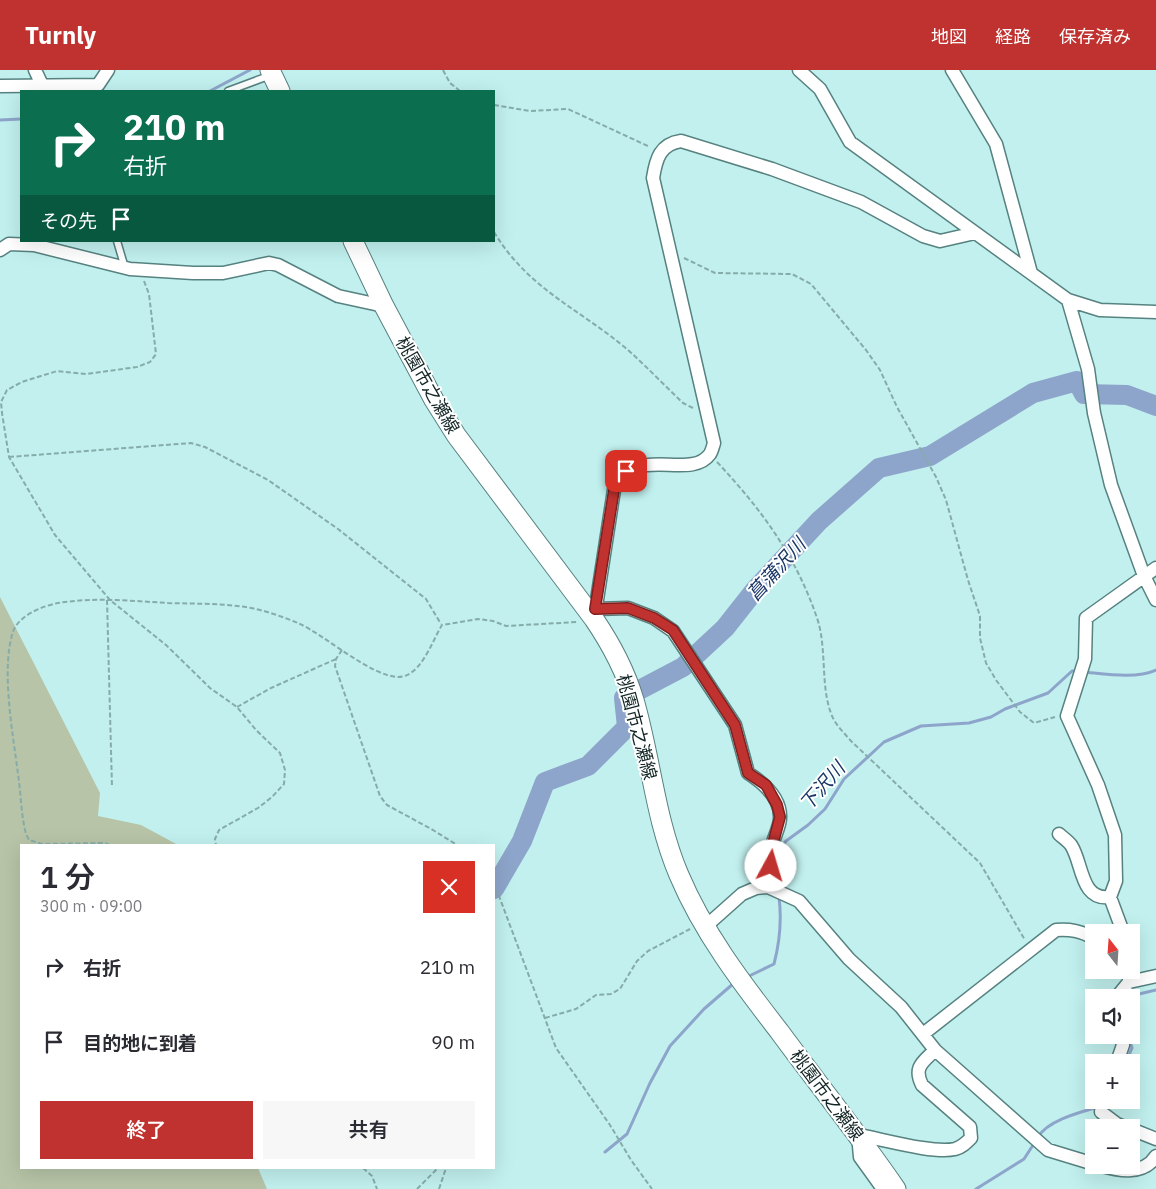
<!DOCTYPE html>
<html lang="ja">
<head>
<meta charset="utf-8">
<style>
  body { margin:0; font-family:"IBM Plex Sans","Noto Sans JP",sans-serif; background:#f7f7f7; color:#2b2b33; height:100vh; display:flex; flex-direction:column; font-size:19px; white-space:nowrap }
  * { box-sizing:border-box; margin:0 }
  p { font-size:16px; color:#7c7c81 }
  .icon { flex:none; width:28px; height:28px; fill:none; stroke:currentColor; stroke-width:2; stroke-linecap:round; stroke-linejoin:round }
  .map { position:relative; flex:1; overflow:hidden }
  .drawer { position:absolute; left:20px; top:774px; width:475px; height:325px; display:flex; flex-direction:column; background:#fff; border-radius:0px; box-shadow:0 5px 20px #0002 }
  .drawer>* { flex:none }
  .guide { position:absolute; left:20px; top:20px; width:475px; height:152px; border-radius:0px; box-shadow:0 5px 20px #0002; background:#0b6e4f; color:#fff; overflow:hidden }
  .needle { width:32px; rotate:343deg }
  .controls { position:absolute; left:1085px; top:854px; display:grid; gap:10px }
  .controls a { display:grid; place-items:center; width:55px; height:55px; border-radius:0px; background:#fff; box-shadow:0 5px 20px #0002; font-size:25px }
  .pin { position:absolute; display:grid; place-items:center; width:42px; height:42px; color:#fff; margin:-21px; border-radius:10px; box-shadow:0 2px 8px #0006 }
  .me { position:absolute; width:55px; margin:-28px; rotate:6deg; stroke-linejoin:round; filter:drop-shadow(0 0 4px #0008) }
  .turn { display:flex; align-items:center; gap:18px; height:105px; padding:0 20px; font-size:22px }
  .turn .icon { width:65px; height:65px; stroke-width:2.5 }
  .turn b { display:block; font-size:35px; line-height:42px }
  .then { display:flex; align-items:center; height:48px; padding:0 20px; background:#0003; gap:10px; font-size:19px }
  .round { display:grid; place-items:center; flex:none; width:52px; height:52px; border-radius:0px; background:#f7f7f7 }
  .overview { display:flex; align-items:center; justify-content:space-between; height:85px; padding:0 20px }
  h1 { font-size:30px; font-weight:600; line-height:38px }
  .primary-button { display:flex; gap:10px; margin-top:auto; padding:10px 20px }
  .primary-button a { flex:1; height:58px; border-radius:0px; background:#c0322f; color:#fff; font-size:20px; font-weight:600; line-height:58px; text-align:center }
  .primary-button a+a { background:#f7f7f7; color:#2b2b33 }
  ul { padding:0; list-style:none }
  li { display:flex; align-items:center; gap:15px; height:75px; padding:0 20px }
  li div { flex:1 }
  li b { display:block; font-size:19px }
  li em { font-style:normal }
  header { display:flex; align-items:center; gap:30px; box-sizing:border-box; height:70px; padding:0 25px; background:#c0322f; color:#fff }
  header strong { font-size:24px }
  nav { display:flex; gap:28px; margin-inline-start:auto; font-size:18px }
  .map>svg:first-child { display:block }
</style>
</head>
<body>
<header>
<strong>Turnly</strong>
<nav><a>地図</a><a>経路</a><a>保存済み</a></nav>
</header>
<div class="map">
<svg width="1156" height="1119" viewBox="0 0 1156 1119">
  <rect width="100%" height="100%" fill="#c1f0ee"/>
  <path fill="#b7c4a7" d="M 0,527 L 100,723 L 98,746 L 141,755 L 178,775 L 21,775 L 21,1098 L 258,1098 L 267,1119 L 0,1119 Z"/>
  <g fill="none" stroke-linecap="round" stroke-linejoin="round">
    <path stroke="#8ea5cb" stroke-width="3" d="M 210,21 L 250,0
      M 0,50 L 21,49
      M 1084,602 C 1106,604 1136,609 1156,600
      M 775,786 L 786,771 L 808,755 L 825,739 L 844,709 L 884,672 L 921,656 L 969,653 L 991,647 L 1005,639 L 1048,623 L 1072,601 L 1078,601
      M 747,907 L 774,894 C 780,871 782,851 779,827
      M 1131,932 L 1139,924 L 1156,920
      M 1126,992 L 1132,978 L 1128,965
      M 1107,1034 L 1111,1033 L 1112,1030
      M 1038,1067 C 1048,1050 1081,1042 1098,1037
      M 605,1082 L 627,1064 L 650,1013 L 670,976 L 704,939 L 734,913
      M 976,1119 L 1024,1089 L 1035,1072"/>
    <path stroke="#8ea5cb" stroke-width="20" d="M 494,819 L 522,771 L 545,712 L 588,696 L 627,657 L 624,628 L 683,597 L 725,558 L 755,520 L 819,451 L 879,398 L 930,386 L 1033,323 L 1077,311 L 1084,324 L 1127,325 L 1156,336"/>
    <g stroke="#568280" stroke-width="9">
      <path id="lane" d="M 228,21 L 271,5
        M 117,171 L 125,198"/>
    </g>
    <g stroke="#568280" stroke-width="15">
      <path id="street" d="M 35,0 L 42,15
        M 799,0 L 820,19 L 850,72 L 1068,230 L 1100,240 L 1156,242
        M 952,0 L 996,74 L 1031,203
        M 0,16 L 98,15 L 108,0
        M 0,180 L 9,174 L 34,175 L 130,199 L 193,203 L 223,203 L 269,193 L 278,195 L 338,226 L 384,236
        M 1068,230 L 1088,299 L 1094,343 L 1111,415 L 1144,506 L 1156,530
        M 595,539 L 628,538 L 654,548 L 673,561 L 735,655 L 748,703 C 762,712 781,727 780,748 C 780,757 773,768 772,777 C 769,792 772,806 775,820
        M 594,549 L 614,420 C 632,372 690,412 710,384 C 712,381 713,376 714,373 L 653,108 C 656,89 660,74 681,71 L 772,99 L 861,132 L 923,166 L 940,171 L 975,163
        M 1059,764 C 1062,767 1068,771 1071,775 C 1083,793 1080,831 1110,827
        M 705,857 L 742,824 L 756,818 L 768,817 L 799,831 L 849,889 L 901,937 L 935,980 L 1048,1080 L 1094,1094
        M 1123,862 L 1110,827 L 1116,811 L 1115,765 L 1098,715 L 1067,646 L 1085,589 L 1086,548 L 1156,498
        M 1129,912 L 1156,906
        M 1116,928 L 1129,912 L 1129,900
        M 923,964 L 1056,860 C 1071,859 1080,861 1094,868
        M 1117,992 L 1123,975 L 1120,965
        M 1103,1030 L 1101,1042 L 1117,1054 L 1127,1058
        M 1131,1059 L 1156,1069
        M 1098,1095 C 1116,1100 1143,1107 1156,1086
        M 883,1119 L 860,1087 L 858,1065 C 882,1069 933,1084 955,1079 C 962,1077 966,1073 971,1068 L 970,1057 L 922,1015 C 913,997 923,992 935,980"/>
    </g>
    <g stroke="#568280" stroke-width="21">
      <path id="secondary" d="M 270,0 L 280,21
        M 353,171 L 384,236 L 434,330 L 456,365 L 594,549 C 611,574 625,600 634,630 C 651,688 655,749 679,805 C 703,862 741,912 779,961 C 818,1014 859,1065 896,1119"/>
    </g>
    <path stroke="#86acaa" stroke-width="2" stroke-dasharray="5 2.5" stroke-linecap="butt" d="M 443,0 L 450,13 L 460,21
      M 494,35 L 530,41 L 568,39 L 650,77
      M 494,162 C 529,220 580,239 628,280 C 647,297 665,316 683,333 L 693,338
      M 684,188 L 715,203 L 792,204 L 811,214 L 866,280 L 880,300 L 897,337 L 936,407 L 946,430 L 968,510 L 980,546 L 980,568 L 986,593 L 996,610 L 1020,642 L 1034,653 L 1055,647
      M 144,211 L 149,224 L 156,284 L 150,292 L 137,297 L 86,304 L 57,301 L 22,312 L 7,320 L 1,332 L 2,343 L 9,387 L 55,465 L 110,530 L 166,575 L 210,618 L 237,637 L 256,660 L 280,683 L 285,700 L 284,714 L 272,727 L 258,738 L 219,760 L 215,769 L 216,775
      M 9,387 L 191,373 L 205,377 L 268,410 L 338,459 L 426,529 L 441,554
      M 717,392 C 761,439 796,486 817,548 C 828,580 819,621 834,650 C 838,657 845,664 851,671 L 980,793 L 1025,870
      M 107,530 L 112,717
      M 342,580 L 336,589 L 335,596 L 380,726 L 387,735 L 433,760 L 457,775
      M 237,637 L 271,618 L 336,589
      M 110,775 L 105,773 L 42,774 L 29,770 L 26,764 C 21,745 21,724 18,704 C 13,664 0,596 14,559 C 22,544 43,536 58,533 C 94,527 132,531 168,533 C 196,534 224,533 251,538 C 267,541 283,547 298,553 C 325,565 370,606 398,607 C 421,607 432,571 442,555 L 478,549 L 493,551 L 506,556 L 577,552
      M 494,819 L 499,826 L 556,978 L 610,1055 L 631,1090 L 652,1119
      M 545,948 L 576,939 L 596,925 L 611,924 L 620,919 L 637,891 L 648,881 L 690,859
      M 363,1098 L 372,1106 L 377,1119
      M 417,1119 L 438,1098
      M 439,1119 L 446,1098"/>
    <use href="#lane" stroke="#fff" stroke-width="6"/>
    <use href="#street" stroke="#fff" stroke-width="12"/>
    <use href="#secondary" stroke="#fff" stroke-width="19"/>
  </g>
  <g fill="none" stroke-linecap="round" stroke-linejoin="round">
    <g stroke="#7d201f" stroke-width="12">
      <path id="route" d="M 626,401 L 618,409 L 614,420 L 595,539 L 628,538 L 654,548 L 673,560 L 735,655 L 748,703 L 766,715 L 777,735 L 780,747 L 772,777 L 771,796"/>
    </g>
    <use href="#route" stroke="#c0322f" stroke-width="9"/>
  </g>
  <g text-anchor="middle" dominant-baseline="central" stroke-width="4" stroke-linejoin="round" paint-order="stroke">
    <g font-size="18" fill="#132525" stroke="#fff">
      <text transform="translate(428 315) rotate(60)">桃園市之瀬線</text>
      <text transform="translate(637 657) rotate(75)">桃園市之瀬線</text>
      <text transform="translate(827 1025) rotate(53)">桃園市之瀬線</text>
    </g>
    <g font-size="19" font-style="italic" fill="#1a3767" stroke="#fff">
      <text transform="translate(776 499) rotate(-48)">菖蒲沢川</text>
      <text transform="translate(822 716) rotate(-49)">下沢川</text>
    </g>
  </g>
</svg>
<div class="controls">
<a><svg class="needle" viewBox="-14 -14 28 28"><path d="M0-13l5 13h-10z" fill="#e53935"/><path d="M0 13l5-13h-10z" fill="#7c7c81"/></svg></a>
<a><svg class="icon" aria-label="sound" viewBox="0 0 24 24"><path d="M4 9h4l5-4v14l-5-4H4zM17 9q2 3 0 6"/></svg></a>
<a>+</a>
<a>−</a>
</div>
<div class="pin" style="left:626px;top:401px;background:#d93025"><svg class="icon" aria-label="arrive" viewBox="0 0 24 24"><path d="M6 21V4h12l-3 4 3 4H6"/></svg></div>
<svg class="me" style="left:771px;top:796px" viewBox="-20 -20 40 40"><circle r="19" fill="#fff"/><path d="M0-13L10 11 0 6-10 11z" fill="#c0322f"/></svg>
<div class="guide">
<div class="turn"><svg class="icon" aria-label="right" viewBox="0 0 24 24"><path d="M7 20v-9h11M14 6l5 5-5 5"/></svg><div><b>210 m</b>右折</div></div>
<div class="then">その先<svg class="icon" aria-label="arrive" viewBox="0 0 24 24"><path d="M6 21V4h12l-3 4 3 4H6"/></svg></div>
</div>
<section class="drawer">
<div class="overview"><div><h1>1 分</h1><p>300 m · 09:00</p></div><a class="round" style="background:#d93025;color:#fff"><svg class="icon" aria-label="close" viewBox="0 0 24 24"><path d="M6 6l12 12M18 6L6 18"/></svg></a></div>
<ul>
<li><svg class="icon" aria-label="right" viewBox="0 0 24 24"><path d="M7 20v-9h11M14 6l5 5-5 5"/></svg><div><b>右折</b></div><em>210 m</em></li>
<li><svg class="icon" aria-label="arrive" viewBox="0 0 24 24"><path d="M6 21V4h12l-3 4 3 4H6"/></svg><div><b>目的地に到着</b></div><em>90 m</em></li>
</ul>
<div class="primary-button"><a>終了</a><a>共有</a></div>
</section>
</div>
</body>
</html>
